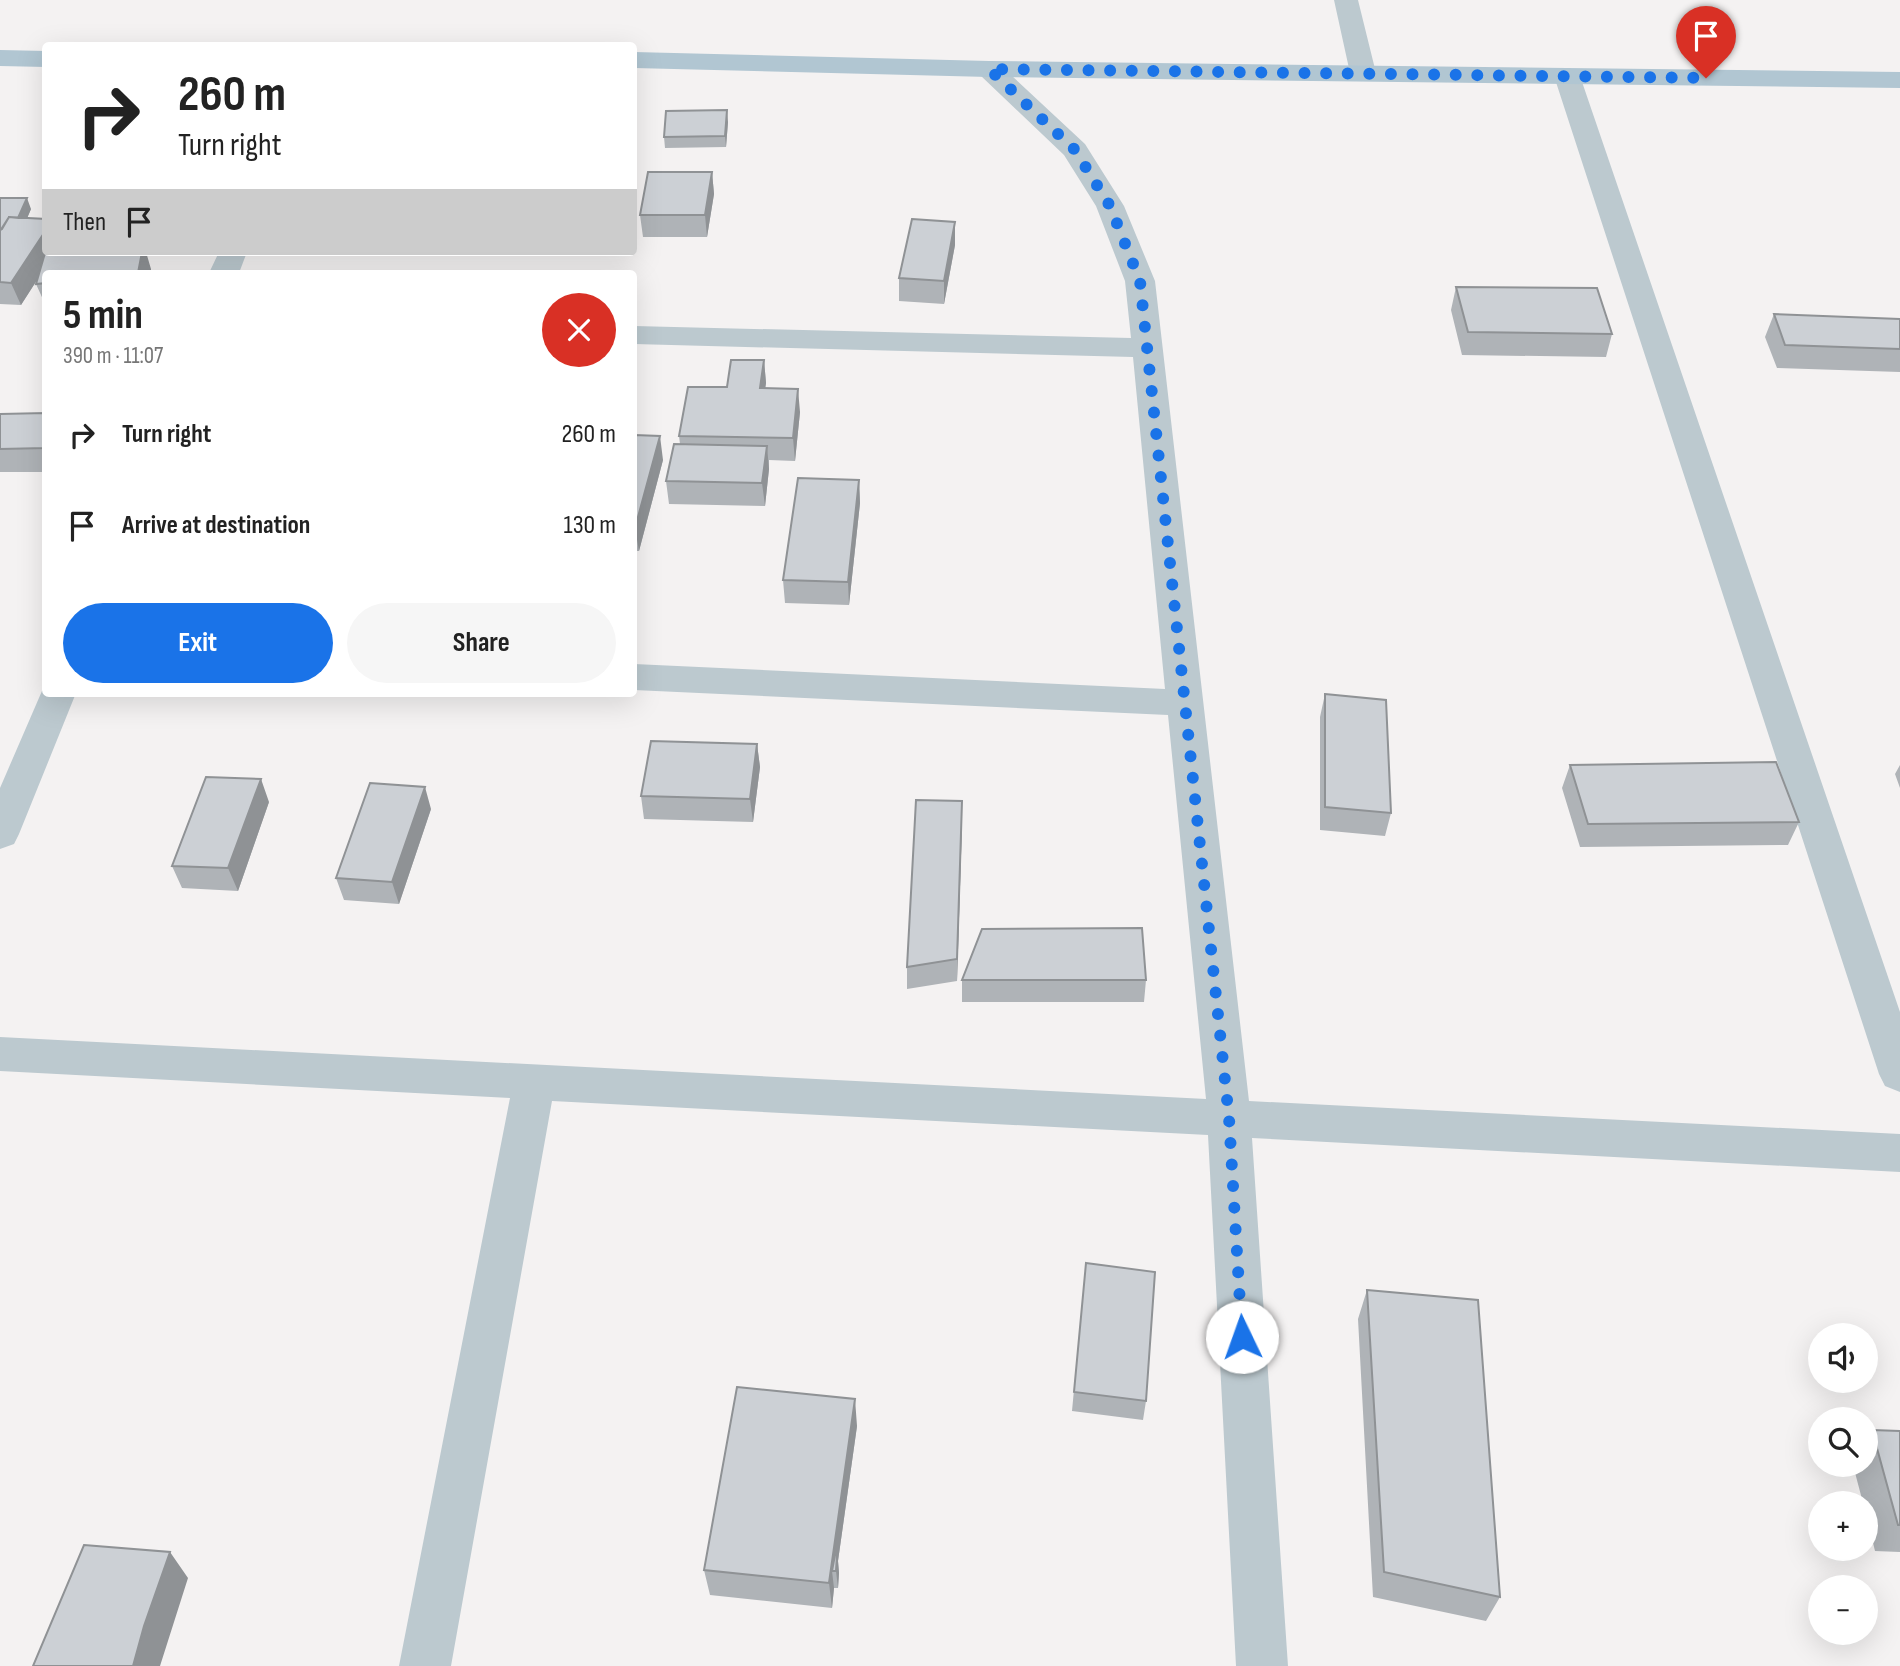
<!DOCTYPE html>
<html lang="en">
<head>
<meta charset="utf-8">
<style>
  body { margin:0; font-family:"Sofia Sans Condensed",sans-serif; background:#f6f6f6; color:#222; height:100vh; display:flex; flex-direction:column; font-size:26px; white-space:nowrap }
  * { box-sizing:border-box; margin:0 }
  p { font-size:23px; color:#767676 }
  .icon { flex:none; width:38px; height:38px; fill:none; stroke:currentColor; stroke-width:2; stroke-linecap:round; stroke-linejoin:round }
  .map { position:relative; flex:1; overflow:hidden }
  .drawer { position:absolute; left:42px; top:270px; width:595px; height:427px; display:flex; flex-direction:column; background:#fff; border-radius:7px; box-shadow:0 7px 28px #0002 }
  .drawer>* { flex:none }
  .banner { position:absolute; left:42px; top:42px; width:595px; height:214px; border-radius:7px; box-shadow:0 7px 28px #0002; background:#fff; color:#222; overflow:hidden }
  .fabs { position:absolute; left:1808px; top:1323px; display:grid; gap:14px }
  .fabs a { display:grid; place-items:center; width:70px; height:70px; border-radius:50%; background:#fff; box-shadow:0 7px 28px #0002; font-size:35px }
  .pin { position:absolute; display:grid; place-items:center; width:60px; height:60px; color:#fff; margin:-72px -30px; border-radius:50% 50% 50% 0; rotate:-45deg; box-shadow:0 0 7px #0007 }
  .pin .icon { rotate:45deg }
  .me { position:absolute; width:77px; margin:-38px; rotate:357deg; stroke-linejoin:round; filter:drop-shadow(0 0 5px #0008) }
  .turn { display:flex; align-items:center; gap:24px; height:147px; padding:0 21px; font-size:32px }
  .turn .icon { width:91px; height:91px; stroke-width:2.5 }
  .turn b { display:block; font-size:49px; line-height:60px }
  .then { display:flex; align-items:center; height:66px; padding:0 21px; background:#0003; gap:14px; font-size:26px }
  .round { display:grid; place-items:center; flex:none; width:74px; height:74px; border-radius:37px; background:#f6f6f6 }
  .head { display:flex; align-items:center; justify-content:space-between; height:119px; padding:0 21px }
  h1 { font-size:42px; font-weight:700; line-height:52px }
  .cta { display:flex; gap:14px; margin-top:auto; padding:14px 21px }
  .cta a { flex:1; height:80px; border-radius:42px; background:#1a73e8; color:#fff; font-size:28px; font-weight:700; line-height:80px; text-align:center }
  .cta a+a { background:#f6f6f6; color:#222 }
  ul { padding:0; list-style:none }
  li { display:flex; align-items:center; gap:21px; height:91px; padding:0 21px }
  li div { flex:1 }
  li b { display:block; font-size:26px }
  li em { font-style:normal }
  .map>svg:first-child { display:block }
</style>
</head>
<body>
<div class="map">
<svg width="1900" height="1666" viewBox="0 0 1900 1666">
  <rect width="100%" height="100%" fill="#f4f2f2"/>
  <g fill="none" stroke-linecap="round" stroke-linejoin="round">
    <path fill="#bcc9cf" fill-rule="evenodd" d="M 1334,0 L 1358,0 L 1376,73 L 1372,79 L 1354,79 L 1350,73 Z
      M 989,61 L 998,63 L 1085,144 L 1124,206 L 1155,281 L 1249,1101 L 1900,1134 L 1900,1172 L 1252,1138 L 1288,1666 L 1236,1666 L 1208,1135 L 552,1101 L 451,1666 L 399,1666 L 510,1098 L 0,1071 L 0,1037 L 1206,1099 L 1168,715 L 634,690 L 634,664 L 1165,689 L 1133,357 L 634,344 L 634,326 L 1131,338 L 1125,281 L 1096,206 L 1064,155 L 980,75 L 976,69 L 980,63 Z
      M 1567,68 L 1576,70 L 1580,76 L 1900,1012 L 1900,1092 L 1885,1086 L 1879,1074 L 1554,76 L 1558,70 Z
      M 219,252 L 247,252 L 239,273 L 209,273 Z
      M 45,684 L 46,693 L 76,693 L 19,834 L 14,844 L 0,849 L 0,788 Z"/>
    <path fill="#b1c6d2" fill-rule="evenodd" d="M 0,50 L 46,51 L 46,67 L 0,66 Z
      M 634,52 L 989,61 L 1900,72 L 1900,88 L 989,77 L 634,68 Z"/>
  </g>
  <path fill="#afb3b7" d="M 728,122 L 726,147 L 665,148 L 664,137 Z
    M 712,172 L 714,194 L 707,237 L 643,237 L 640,215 Z
    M 0,198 L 31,209 L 27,218 L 46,252 L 55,252 L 151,269 L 151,273 L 46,273 L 46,306 L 36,284 L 37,280 L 21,305 L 0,304 Z
    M 955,222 L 955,245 L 944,304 L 899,301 L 899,278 Z
    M 1456,287 L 1612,334 L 1606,357 L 1462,355 L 1451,310 Z
    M 1774,314 L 1900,319 L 1900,372 L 1777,368 L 1765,337 Z
    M 764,360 L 766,383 L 765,388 L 800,412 L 795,461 L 769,460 L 769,469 L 765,506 L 669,504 L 666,481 L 680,444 L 679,436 L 727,387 Z
    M 46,413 L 46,472 L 0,472 L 0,414 Z
    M 634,435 L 663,460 L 639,551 L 634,551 Z
    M 859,480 L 860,503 L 849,605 L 785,603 L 783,580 Z
    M 1325,694 L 1391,813 L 1385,836 L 1320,830 L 1320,717 Z
    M 757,744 L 760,767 L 753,822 L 644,819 L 641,796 Z
    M 1570,765 L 1799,822 L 1788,845 L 1580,847 L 1562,788 Z
    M 1900,765 L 1900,788 L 1895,774 Z
    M 269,802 L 238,891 L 182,888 L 172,866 Z
    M 431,809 L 399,904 L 344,900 L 336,878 Z
    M 962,824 L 957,981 L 907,989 L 907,967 Z
    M 962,980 L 1146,980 L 1144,1002 L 962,1002 Z
    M 1086,1263 L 1146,1401 L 1143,1420 L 1072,1411 Z
    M 1367,1290 L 1500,1597 L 1486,1621 L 1373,1597 L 1358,1319 Z
    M 857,1426 L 838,1561 L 839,1573 L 838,1588 L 834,1588 L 832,1608 L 710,1595 L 704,1570 Z
    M 1872,1430 L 1900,1431 L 1900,1552 L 1875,1551 L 1866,1514 L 1866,1503 L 1863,1503 L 1853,1465 L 1866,1465 L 1866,1438 Z"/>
  <path fill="#8f9295" d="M 727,110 L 728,122 L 726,147 L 725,136 Z
    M 712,172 L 714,194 L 707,237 L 705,215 Z
    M 27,198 L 31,209 L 18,240 L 13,228 Z
    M 955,222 L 955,245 L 944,304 L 944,281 Z
    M 46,230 L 46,252 L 55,252 L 21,305 L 11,283 Z
    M 142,252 L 146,252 L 151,269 L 151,273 L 138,273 Z
    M 764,360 L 766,383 L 762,411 L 760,388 Z
    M 798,389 L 800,412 L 795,461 L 793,438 Z
    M 660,436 L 663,460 L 639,551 L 635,528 Z
    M 767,446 L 769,469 L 765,506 L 762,483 Z
    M 859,480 L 860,503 L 849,605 L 848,582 Z
    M 757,744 L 760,767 L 753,822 L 750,799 Z
    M 261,779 L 269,802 L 238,891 L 228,868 Z
    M 425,787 L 431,809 L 399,904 L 392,882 Z
    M 962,801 L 962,824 L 957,981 L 957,959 Z
    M 855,1399 L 857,1426 L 838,1561 L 839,1573 L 838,1588 L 836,1571 L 832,1571 L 834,1588 L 832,1608 L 829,1583 Z
    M 170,1552 L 188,1578 L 160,1666 L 133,1666 L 144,1626 Z"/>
  <path fill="#ccd0d5" stroke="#8f9295" stroke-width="2" d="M 727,110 L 725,136 L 664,137 L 666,111 Z
    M 648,172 L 712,172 L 705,215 L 640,215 Z
    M 0,198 L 27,198 L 18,218 L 9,217 L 2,229 L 0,229 Z
    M 9,217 L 46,219 L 46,230 L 11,283 L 0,282 L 0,231 Z
    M 912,219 L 955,222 L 944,281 L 899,278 Z
    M 64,252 L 142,252 L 138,273 L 46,273 L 46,283 L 36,284 L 45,253 Z
    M 1456,287 L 1597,288 L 1612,334 L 1468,332 Z
    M 1774,314 L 1900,319 L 1900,349 L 1785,345 Z
    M 731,360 L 764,360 L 760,388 L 798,389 L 793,438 L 679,436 L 688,387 L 727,387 Z
    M 46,413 L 46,448 L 0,449 L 0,414 Z
    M 634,435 L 660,436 L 635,528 L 634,528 Z
    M 674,444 L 767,446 L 762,483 L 666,481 Z
    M 798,478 L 859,480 L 848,582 L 783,580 Z
    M 1325,694 L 1386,700 L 1391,813 L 1325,807 Z
    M 651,741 L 757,744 L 750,799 L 641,796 Z
    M 1776,762 L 1799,822 L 1588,824 L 1570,765 Z
    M 206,777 L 261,779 L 228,868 L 172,866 Z
    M 370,783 L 425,787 L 392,882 L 336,878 Z
    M 916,800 L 962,801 L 957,959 L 907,967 Z
    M 1142,928 L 1146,980 L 962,980 L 982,929 Z
    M 1086,1263 L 1155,1272 L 1146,1401 L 1074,1392 Z
    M 1367,1290 L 1478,1300 L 1500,1597 L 1384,1572 Z
    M 737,1387 L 855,1399 L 829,1583 L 704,1570 Z
    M 1872,1430 L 1900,1431 L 1900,1525 L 1898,1525 Z
    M 84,1545 L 170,1552 L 144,1626 L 133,1666 L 33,1666 Z
    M 835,1555 L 837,1555 L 836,1571 L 832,1571 Z"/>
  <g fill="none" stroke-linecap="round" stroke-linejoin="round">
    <path stroke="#1a73e8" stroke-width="12" stroke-dasharray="0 21.6" d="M 1242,1337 L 1229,1118 L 1140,281 L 1110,206 L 1075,150 L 989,69 L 1706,78"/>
  </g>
</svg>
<div class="fabs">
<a><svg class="icon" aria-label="sound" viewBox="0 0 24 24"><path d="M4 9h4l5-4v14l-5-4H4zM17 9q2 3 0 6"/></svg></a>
<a><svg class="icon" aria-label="search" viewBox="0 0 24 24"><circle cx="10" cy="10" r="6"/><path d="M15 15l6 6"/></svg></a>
<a>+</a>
<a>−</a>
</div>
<div class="pin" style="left:1706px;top:78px;background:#d93025"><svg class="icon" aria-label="arrive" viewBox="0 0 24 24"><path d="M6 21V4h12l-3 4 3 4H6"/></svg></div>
<svg class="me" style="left:1242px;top:1337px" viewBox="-20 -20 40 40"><circle r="19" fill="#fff"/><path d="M0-13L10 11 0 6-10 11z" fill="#1a73e8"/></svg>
<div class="banner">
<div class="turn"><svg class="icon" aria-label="right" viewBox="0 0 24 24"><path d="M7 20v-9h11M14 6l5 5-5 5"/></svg><div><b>260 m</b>Turn right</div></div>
<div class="then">Then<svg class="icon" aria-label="arrive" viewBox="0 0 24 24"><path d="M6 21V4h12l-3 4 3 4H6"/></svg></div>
</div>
<section class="drawer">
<div class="head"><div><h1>5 min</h1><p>390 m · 11:07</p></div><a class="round" style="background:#d93025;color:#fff"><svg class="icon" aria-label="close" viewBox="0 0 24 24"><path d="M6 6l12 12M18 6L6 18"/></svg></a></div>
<ul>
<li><svg class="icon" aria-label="right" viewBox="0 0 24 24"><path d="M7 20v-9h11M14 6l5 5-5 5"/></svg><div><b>Turn right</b></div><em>260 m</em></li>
<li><svg class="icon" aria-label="arrive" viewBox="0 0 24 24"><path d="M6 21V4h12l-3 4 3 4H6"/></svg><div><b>Arrive at destination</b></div><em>130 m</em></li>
</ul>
<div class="cta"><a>Exit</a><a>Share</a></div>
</section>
</div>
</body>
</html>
